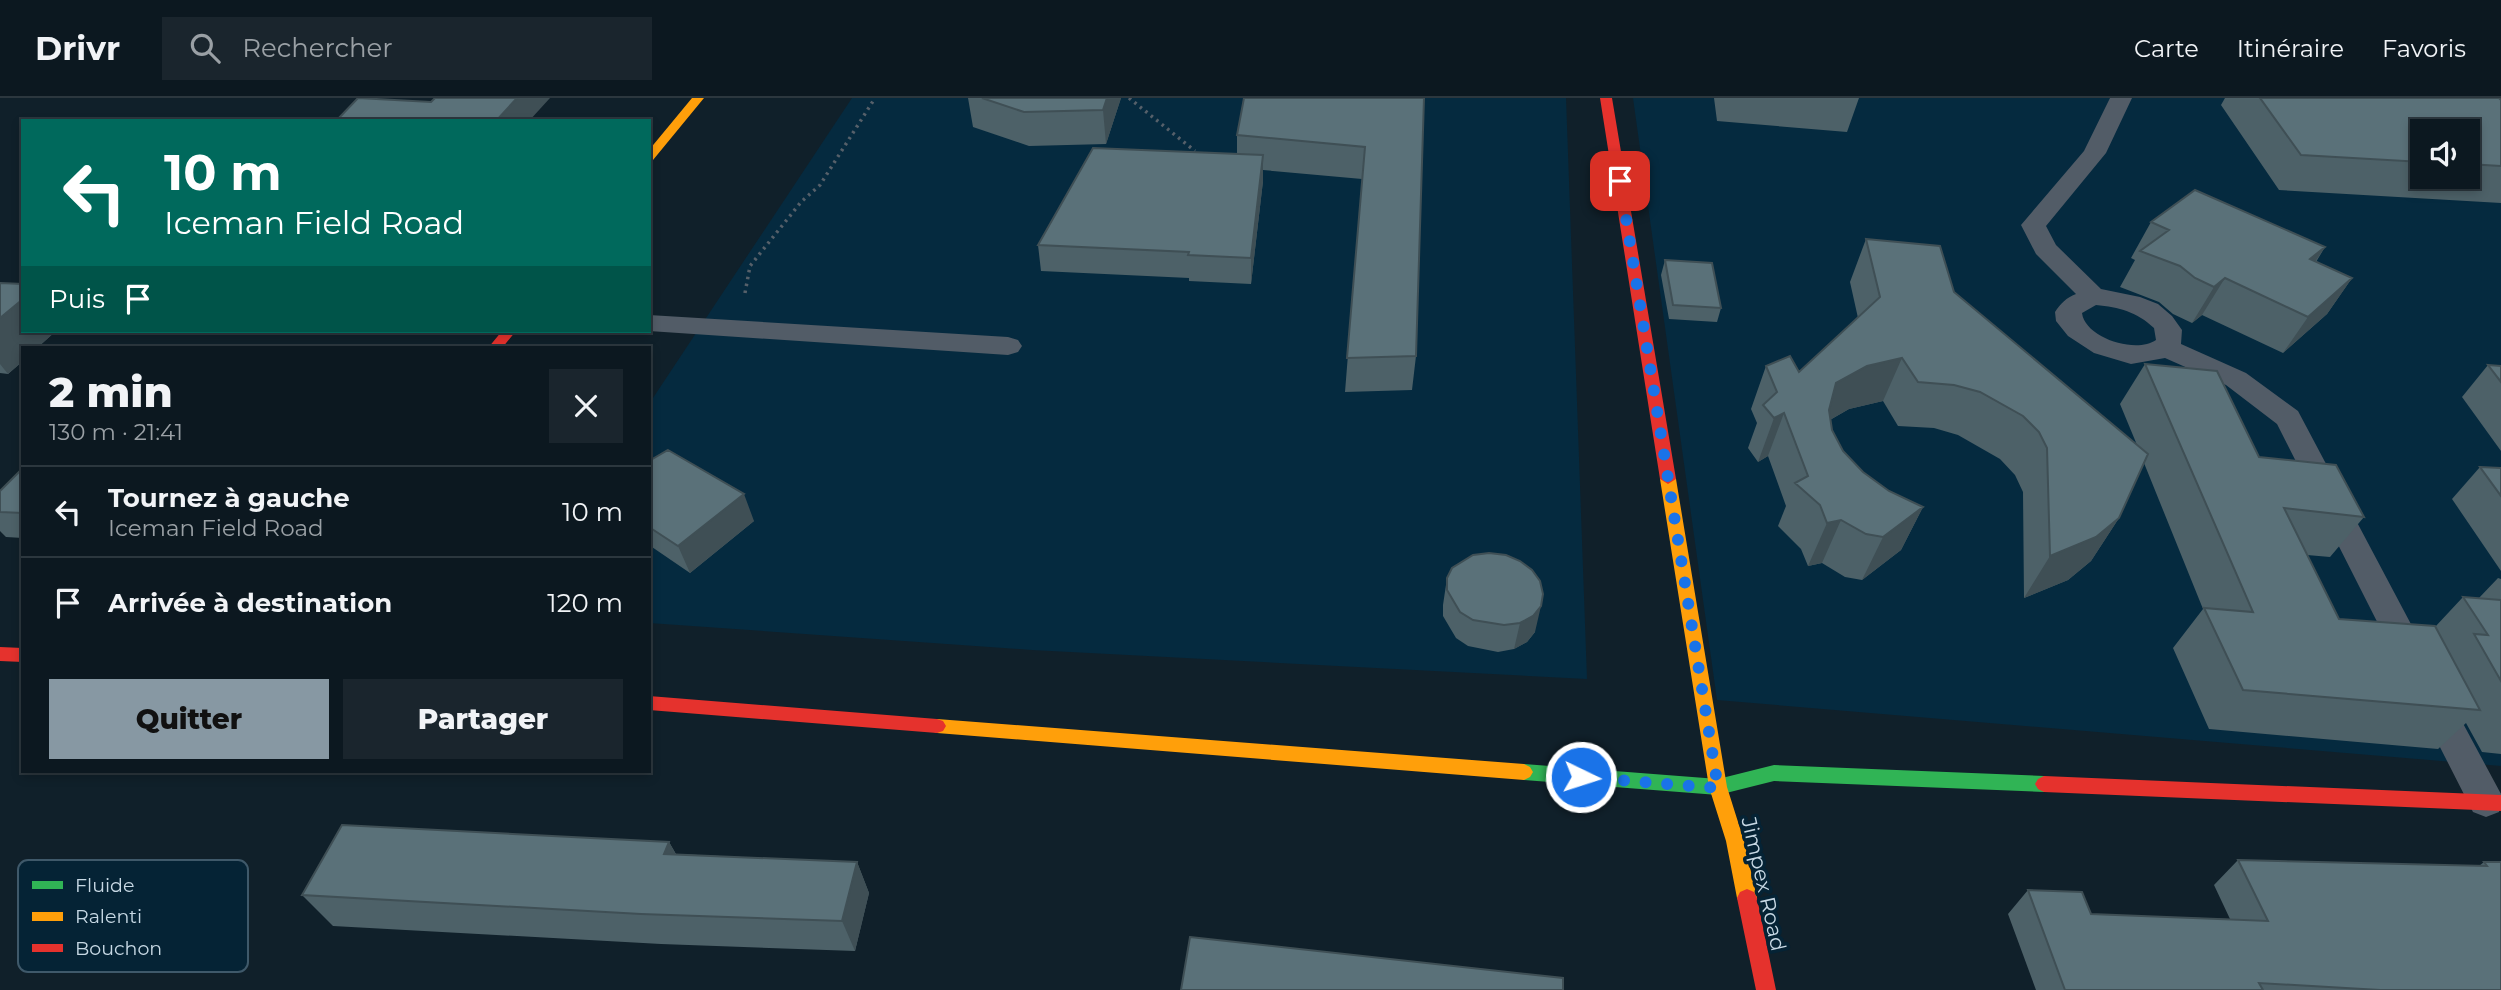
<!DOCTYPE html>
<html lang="fr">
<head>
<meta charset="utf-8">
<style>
  body { margin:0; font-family:Montserrat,sans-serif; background:#1a252d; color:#f1f3f6; height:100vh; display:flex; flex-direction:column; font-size:26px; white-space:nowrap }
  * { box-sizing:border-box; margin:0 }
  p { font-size:23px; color:#9aa0a5 }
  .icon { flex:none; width:38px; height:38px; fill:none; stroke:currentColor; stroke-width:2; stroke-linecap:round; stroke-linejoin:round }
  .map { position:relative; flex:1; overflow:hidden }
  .drawer { position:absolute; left:21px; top:248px; width:630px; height:427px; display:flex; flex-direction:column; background:#0c1820; border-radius:0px; box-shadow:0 4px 10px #0003,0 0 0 2px #2c373e }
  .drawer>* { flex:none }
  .banner { position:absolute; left:21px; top:21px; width:630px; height:214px; border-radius:0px; box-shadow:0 4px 10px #0003,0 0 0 2px #2c373e; background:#00695c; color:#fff; overflow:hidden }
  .controls { position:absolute; left:2410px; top:21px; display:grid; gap:14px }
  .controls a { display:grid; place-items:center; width:70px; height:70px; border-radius:0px; background:#0c1820; box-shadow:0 4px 10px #0003,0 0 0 2px #2c373e; font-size:35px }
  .pin { position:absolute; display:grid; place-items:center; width:60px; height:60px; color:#fff; margin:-30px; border-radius:14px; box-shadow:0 4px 10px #0006 }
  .me { position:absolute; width:77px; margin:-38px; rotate:94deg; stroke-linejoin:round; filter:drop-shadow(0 0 5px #0008) }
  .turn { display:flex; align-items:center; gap:24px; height:147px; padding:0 28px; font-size:32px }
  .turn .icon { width:91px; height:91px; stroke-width:2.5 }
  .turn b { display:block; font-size:49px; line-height:60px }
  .then { display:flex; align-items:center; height:66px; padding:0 28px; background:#0003; gap:14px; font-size:26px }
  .round { display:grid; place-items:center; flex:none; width:74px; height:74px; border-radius:0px; background:#1a252d }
  .summary { display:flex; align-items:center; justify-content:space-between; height:119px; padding:0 28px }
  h1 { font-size:42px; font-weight:800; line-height:52px }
  .primary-button { display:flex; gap:14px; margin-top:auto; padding:14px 28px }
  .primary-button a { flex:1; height:80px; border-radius:0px; background:#8798a3; color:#111; font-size:28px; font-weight:800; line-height:80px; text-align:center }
  .primary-button a+a { background:#1a252d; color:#f1f3f6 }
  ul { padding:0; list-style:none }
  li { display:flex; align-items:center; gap:21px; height:91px; padding:0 28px; border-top:2px solid #2c373e }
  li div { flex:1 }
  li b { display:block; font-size:26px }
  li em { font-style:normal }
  header { display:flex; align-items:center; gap:42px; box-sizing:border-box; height:98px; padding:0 35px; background:#0c1820; border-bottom:2px solid #2c373e }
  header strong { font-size:33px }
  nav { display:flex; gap:38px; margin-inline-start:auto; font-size:24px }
  .search { width:490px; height:63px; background:#1a252d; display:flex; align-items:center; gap:18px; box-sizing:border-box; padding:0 24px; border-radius:0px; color:#9aa0a5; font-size:26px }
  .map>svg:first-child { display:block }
</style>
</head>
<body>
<header>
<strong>Drivr</strong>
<div class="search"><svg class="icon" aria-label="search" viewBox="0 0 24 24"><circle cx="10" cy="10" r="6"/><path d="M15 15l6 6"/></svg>Rechercher</div>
<nav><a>Carte</a><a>Itinéraire</a><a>Favoris</a></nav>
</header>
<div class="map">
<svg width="2501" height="892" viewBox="0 0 2501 892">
  <rect width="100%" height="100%" fill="#10202a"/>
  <path fill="#052a3f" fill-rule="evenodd" d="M 852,0 L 1566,0 L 1587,581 L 1032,552 L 649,525 L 649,306 Z
    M 1633,0 L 2483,0 L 2501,17 L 2501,668 L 1717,602 ZM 2422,33 L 2468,33 L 2468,79 L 2422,79 Z"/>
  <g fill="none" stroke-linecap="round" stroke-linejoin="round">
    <path stroke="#56606a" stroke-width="3.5" stroke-dasharray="2.5 4.5" stroke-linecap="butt" d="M 1129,0 L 1195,53
      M 745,195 L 750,168 L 801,104 L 820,87 L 875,0"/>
    <path fill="#525c67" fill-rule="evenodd" d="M 2110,0 L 2132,0 L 2106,55 L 2046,128 L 2056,147 L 2101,191 L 2140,199 L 2158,206 L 2172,218 L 2182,232 L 2181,246 L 2246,275 L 2298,313 L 2430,562 L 2425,571 L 2413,575 L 2401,571 L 2277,326 L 2226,287 L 2165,260 L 2131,266 L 2094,255 L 2068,238 L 2056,223 L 2055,214 C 2061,205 2066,200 2076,196 L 2036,156 L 2021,127 L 2084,53 ZM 2096,207 C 2119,209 2137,214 2154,230 L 2156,242 C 2136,256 2085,240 2082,215 Z
      M 649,217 L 1008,239 L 1018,242 L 1022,248 L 1018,254 L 1008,257 L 649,233 L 647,233 L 649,233 Z
      M 2433,588 L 2445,592 L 2501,696 L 2499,714 L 2486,719 L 2473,714 L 2416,602 L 2421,592 Z"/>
    <path fill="#30b455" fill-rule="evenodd" d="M 1524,666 L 1718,681 L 1774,667 L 2044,678 L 2050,681 L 2053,686 L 2050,691 L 2044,694 L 1774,683 L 1718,697 L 1524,682 L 1518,679 L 1515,674 L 1518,669 Z"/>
    <path fill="#ff9f0a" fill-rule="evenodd" d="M 692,0 L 704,0 L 653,62 L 649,63 L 649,52 Z
      M 1668,376 L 1676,381 L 1727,689 L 1744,743 L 1757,800 L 1754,806 L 1747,809 L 1740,806 L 1737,800 L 1726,743 L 1709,689 L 1660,381 Z
      M 937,621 L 1524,666 L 1530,669 L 1533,674 L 1530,679 L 1524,682 L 937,635 L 931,633 L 928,628 L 931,623 Z"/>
    <path fill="#e5322d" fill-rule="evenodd" d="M 1600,0 L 1612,0 L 1676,381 L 1668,386 L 1660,381 Z
      M 502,233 L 516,233 L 502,250 L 488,250 Z
      M 0,549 L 23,550 L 23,564 L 0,563 Z
      M 649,598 L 937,621 L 943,623 L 946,628 L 943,633 L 937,635 L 649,612 Z
      M 2044,678 L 2501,697 L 2501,713 L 2044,694 L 2038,691 L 2035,686 L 2038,681 Z
      M 1747,791 L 1754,794 L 1757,800 L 1776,892 L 1756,892 L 1737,800 L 1740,794 Z"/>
  </g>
  <path fill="#4d6168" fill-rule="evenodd" d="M 968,0 L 1121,0 L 1106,46 L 1029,48 L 973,29 Z
    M 1424,0 L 1416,258 L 1412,292 L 1345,294 L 1362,81 L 1263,72 L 1263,83 L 1251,186 L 1189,183 L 1189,180 L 1041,173 L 1038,147 L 1237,56 L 1237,37 Z
    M 1714,0 L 1859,0 L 1847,34 L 1717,23 Z
    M 2225,0 L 2499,0 L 2501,2 L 2501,105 L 2279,92 L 2221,7 ZM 2422,33 L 2468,33 L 2468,79 L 2422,79 Z
    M 2151,124 L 2325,149 L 2316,164 L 2352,180 L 2327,216 L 2283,255 L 2202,217 L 2192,225 L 2173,216 L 2159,204 L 2120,189 L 2135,162 L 2131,160 Z
    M 1866,141 L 1954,194 L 2137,347 L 2120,306 L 2145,266 L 2259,359 L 2364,419 L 2330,459 L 2307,457 L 2339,521 L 2435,529 L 2463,499 L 2478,501 L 2498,480 L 2501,481 L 2501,656 L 2482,654 L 2466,625 L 2438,651 L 2209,631 L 2173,550 L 2203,511 L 2144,365 L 2119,420 L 2091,463 L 2068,482 L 2024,500 L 2023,394 L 2015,377 L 2000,361 L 1958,337 L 1934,330 L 1898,328 L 1883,303 L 1849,311 L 1830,322 L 1832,332 L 1843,353 L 1863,374 L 1889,393 L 1923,409 L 1901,452 L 1862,482 L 1845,479 L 1822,465 L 1808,468 L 1801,451 L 1778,428 L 1786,408 L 1768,358 L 1758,364 L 1748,350 L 1757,325 L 1751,311 L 1766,268 L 1799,274 L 1858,220 L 1850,184 Z
    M 1665,162 L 1721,210 L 1717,224 L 1669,221 L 1661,177 Z
    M 0,185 L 23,233 L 56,233 L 37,250 L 23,250 L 23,263 L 8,276 L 0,275 Z
    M 2488,267 L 2501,268 L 2501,353 L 2462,299 Z
    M 649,363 L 754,423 L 690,475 L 649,447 Z
    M 2480,369 L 2501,370 L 2501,473 L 2452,401 Z
    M 23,370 L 23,440 L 6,439 L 0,433 L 0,393 Z
    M 1447,480 L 1535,534 L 1527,544 L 1514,551 L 1498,554 L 1468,548 L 1456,540 L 1443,518 L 1443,507 Z
    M 669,744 L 676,756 L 857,764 L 869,795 L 855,853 L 661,846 L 333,828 L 302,797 Z
    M 2238,762 L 2479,768 L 2484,764 L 2501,764 L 2501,892 L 2036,892 L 2008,816 L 2028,792 L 2091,816 L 2230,821 L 2214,787 Z"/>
  <path fill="#3f4f55" d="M 517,0 L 550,0 L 529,23 L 496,23 Z
    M 1107,0 L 1121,0 L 1106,46 L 1103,12 Z
    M 1263,57 L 1263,83 L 1251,186 L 1251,160 Z
    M 2325,149 L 2301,185 L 2310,161 Z
    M 2225,180 L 2202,217 L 2192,225 L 2214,189 Z
    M 2352,180 L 2327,216 L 2283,255 L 2308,219 Z
    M 23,201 L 23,233 L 56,233 L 37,250 L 23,250 L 23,263 L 8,276 L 0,266 L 0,220 Z
    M 1902,260 L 1883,303 L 1849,311 L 1819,328 L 1836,285 L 1867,268 Z
    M 1784,315 L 1768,358 L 1758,364 L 1774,320 Z
    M 744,396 L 754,423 L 690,475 L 678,448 Z
    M 1923,409 L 1901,452 L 1862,482 L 1883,439 Z
    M 2119,420 L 2091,463 L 2068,482 L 2024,500 L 2050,458 Z
    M 1841,422 L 1822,465 L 1808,468 L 1827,425 Z
    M 1541,508 L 1535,534 L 1527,544 L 1514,551 L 1520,525 Z
    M 669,744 L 687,776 L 664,756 Z
    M 857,764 L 869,795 L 855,853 L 842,823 Z"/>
  <path fill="#5a7179" stroke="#3f4f55" stroke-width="2" d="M 358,0 L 431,4 L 435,0 L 517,0 L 496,23 L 336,23 Z
    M 982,0 L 1107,0 L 1103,12 L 1024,14 Z
    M 1244,0 L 1424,0 L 1416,258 L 1347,260 L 1365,49 L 1237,37 Z
    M 2260,0 L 2499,0 L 2501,2 L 2501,68 L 2468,66 L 2468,33 L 2422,33 L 2422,64 L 2301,57 Z
    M 1093,50 L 1263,57 L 1251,160 L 1188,157 L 1189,154 L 1038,147 Z
    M 2195,92 L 2325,149 L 2310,161 L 2352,180 L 2308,219 L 2225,180 L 2214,189 L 2195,180 L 2180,168 L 2140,153 L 2169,132 L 2151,124 Z
    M 1866,141 L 1940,148 L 1954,194 L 2148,356 L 2119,420 L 2096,439 L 2050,458 L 2047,350 L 2039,334 L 2023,318 L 1980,294 L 1954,287 L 1918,284 L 1902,260 L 1867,268 L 1836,285 L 1829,312 L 1832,332 L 1843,353 L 1863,374 L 1889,393 L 1923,409 L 1883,439 L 1866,436 L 1841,422 L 1827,425 L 1820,407 L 1795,385 L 1808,378 L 1784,315 L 1774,320 L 1763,307 L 1777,294 L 1766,268 L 1790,258 L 1799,274 L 1880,199 Z
    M 1665,162 L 1712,165 L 1721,210 L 1673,207 Z
    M 0,185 L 23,186 L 23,201 L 0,220 Z
    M 2145,266 L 2217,273 L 2259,359 L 2336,367 L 2364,419 L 2284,410 L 2339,521 L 2435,528 L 2480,612 L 2243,592 L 2204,510 L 2253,514 Z
    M 2488,267 L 2501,268 L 2501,284 Z
    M 668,352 L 744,396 L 678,448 L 649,429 L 649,363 Z
    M 2480,369 L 2501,370 L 2501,398 Z
    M 23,370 L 23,415 L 0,414 L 0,393 Z
    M 1489,455 L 1506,457 L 1520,463 L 1532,472 L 1540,483 L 1543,496 L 1541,508 L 1533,518 L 1520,525 L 1504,527 L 1473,522 L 1460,514 L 1447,492 L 1447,480 L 1452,470 L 1473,457 Z
    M 2463,499 L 2501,502 L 2501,583 L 2474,536 L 2488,537 Z
    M 342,727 L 669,744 L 664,756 L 857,764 L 842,823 L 641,816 L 302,797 Z
    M 2238,762 L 2487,768 L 2484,764 L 2501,764 L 2501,892 L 2380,892 L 2259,885 L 2263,892 L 2065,892 L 2028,792 L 2082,794 L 2091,816 L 2268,823 Z
    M 1190,839 L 1563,880 L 1563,892 L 1181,892 Z"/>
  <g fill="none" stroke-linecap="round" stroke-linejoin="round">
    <path stroke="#1a73e8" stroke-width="12" stroke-dasharray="0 21.6" d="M 1581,679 L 1718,690 L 1620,83"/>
  </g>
  <g text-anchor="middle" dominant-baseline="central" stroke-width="7" stroke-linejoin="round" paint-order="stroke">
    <g font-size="21" fill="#c7d8e4" stroke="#052335">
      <text transform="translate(1764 786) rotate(77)">Jimpex Road</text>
    </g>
  </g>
  <rect x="18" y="762" width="230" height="112" rx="10" fill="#052335" stroke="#3f596a" stroke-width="2"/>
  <rect x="32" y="783" width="31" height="8" fill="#30b455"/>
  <rect x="32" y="814" width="31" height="9" fill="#ff9f0a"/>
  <rect x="32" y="846" width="31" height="8" fill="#e5322d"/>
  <g font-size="19" fill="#c7d8e4">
    <text x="75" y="794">Fluide</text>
    <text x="75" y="825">Ralenti</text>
    <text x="75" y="857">Bouchon</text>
  </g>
</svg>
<div class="controls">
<a><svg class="icon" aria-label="sound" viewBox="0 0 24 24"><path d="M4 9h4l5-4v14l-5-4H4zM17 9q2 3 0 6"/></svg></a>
</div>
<div class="pin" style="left:1620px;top:83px;background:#d93025"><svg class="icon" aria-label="arrive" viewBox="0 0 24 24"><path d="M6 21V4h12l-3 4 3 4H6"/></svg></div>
<svg class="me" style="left:1581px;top:679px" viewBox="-20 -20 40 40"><circle r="17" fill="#1a73e8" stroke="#fff" stroke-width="3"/><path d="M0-11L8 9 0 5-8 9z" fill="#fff"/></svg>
<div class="banner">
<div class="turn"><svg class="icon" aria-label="left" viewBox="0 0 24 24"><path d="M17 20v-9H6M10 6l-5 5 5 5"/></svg><div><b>10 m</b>Iceman Field Road</div></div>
<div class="then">Puis<svg class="icon" aria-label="arrive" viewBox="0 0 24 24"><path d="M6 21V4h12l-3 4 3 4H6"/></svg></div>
</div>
<section class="drawer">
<div class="summary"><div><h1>2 min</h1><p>130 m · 21:41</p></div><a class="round"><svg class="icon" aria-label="close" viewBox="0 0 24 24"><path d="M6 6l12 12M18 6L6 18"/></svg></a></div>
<ul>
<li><svg class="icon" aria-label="left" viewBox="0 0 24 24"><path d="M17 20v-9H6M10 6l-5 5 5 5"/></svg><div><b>Tournez à gauche</b><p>Iceman Field Road</p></div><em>10 m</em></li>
<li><svg class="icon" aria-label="arrive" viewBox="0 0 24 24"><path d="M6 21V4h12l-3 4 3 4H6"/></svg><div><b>Arrivée à destination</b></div><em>120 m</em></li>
</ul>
<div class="primary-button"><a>Quitter</a><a>Partager</a></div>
</section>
</div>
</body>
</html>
